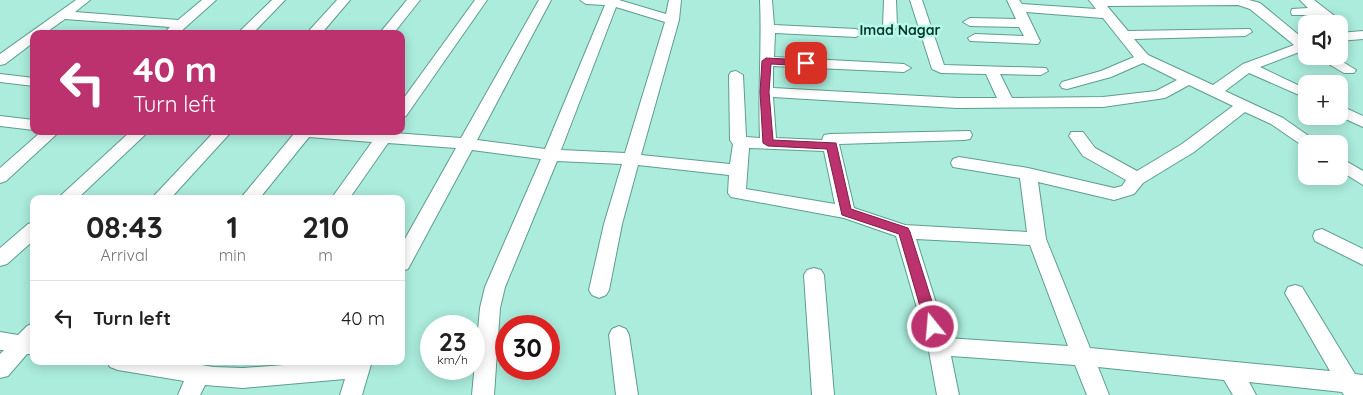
<!DOCTYPE html>
<html lang="en">
<head>
<meta charset="utf-8">
<style>
  body { margin:0; font-family:Quicksand,sans-serif; background:#f6f6f6; color:#222; height:100vh; display:flex; flex-direction:column; font-size:19px; white-space:nowrap }
  * { box-sizing:border-box; margin:0 }
  p { font-size:16px; color:#767676 }
  .icon { flex:none; width:28px; height:28px; fill:none; stroke:currentColor; stroke-width:2; stroke-linecap:round; stroke-linejoin:round }
  .map { position:relative; flex:1; overflow:hidden }
  .side { position:absolute; left:30px; top:195px; width:375px; height:170px; display:flex; flex-direction:column; background:#fff; border-radius:10px; box-shadow:0 2px 12px #0003 }
  .side>* { flex:none }
  .guide { position:absolute; left:30px; top:30px; width:375px; height:105px; border-radius:10px; box-shadow:0 2px 12px #0003; background:#bb326f; color:#fff; overflow:hidden }
  .tools { position:absolute; left:1298px; top:15px; display:grid; gap:10px }
  .tools a { display:grid; place-items:center; width:50px; height:50px; border-radius:10px; background:#fff; box-shadow:0 2px 12px #0003; font-size:25px }
  .speed { position:absolute; left:420px; top:315px; display:flex; gap:10px; font-size:25px; font-weight:700; text-align:center }
  .speed>* { display:grid; place-content:center; width:65px; height:65px; border-radius:50%; background:#fff; box-shadow:0 2px 12px #0003; line-height:1 }
  .speed small { font-size:12px; font-weight:400 }
  .speed .limit { border:8px solid #d22; background:#fff; color:#111 }
  .pin { position:absolute; display:grid; place-items:center; width:42px; height:42px; color:#fff; margin:-21px; border-radius:10px; box-shadow:0 2px 8px #0006 }
  .me { position:absolute; width:55px; margin:-28px; rotate:343deg; stroke-linejoin:round; filter:drop-shadow(0 0 4px #0008) }
  .turn { display:flex; align-items:center; gap:18px; height:105px; padding:0 20px; font-size:22px }
  .turn .icon { width:65px; height:65px; stroke-width:2.5 }
  .turn b { display:block; font-size:35px; line-height:42px }
  .eta { display:flex; justify-content:space-evenly; align-items:center; height:85px; text-align:center }
  .eta b { font-size:30px; font-weight:800; line-height:35px }
  ul { padding:0; list-style:none }
  li { display:flex; align-items:center; gap:15px; height:75px; padding:0 20px; border-top:1px solid #e0e0e0 }
  li div { flex:1 }
  li b { display:block; font-size:19px }
  li em { font-style:normal }
  .map>svg:first-child { display:block }
</style>
</head>
<body>
<div class="map">
<svg width="1363" height="395" viewBox="0 0 1363 395">
  <rect width="100%" height="100%" fill="#abecdc"/>
  <g fill="none" stroke-linecap="round" stroke-linejoin="round">
    <g stroke="#5e9d8f" stroke-width="2">
      <path id="minor" d="M 76,0 L 90,0 L 75,12 L 178,20 L 202,0 L 216,0 L 178,34 L 166,34 L 165,32 L 170,27 L 65,19 L 44,34 L 34,34 L 34,42 L 5,64 L 0,65 L 0,54 Z
        M 272,0 L 285,0 L 252,34 L 237,34 Z
        M 337,0 L 350,0 L 321,34 L 306,34 Z
        M 407,0 L 420,0 L 393,34 L 379,34 Z
        M 475,0 L 487,0 L 406,116 L 401,118 L 401,102 Z
        M 539,0 L 551,0 L 477,140 L 545,149 L 605,5 L 586,4 L 580,0 L 619,0 L 666,14 L 669,0 L 681,0 L 679,20 L 641,155 L 730,164 L 733,144 L 730,140 L 729,75 L 731,72 L 736,71 L 743,75 L 746,137 L 760,138 C 758,91 762,46 760,0 L 772,0 L 774,25 L 856,29 L 863,33 L 856,37 L 775,33 L 774,57 L 904,64 L 911,68 L 904,72 L 773,66 L 773,88 L 957,98 L 997,98 L 986,74 L 941,73 L 932,69 L 910,0 L 922,0 L 944,65 L 1046,68 L 1048,71 L 1041,75 L 1000,74 L 1012,98 L 1103,97 L 1156,91 L 1177,80 L 1143,63 L 1111,77 L 1067,89 L 1062,88 L 1060,85 L 1062,82 L 1101,71 L 1134,57 L 1103,18 L 1026,12 L 1040,41 L 1038,44 L 970,41 L 968,38 L 975,34 L 1024,36 L 1019,27 L 970,26 L 963,22 L 970,18 L 1016,19 L 1007,0 L 1019,0 L 1022,4 L 1096,9 L 1089,0 L 1249,0 L 1260,3 L 1306,41 L 1306,52 L 1302,51 L 1260,67 L 1306,89 L 1306,98 L 1249,73 L 1225,91 L 1283,118 L 1320,144 L 1306,144 L 1306,148 L 1271,124 L 1245,112 L 1194,152 L 1143,183 L 1134,194 L 1114,200 L 1038,182 L 1046,239 L 1090,348 L 1330,371 L 1285,293 L 1288,287 L 1295,285 L 1302,287 L 1355,374 L 1363,375 L 1363,395 L 1344,395 L 1342,392 L 1249,382 L 1256,395 L 1233,395 L 1224,380 L 1098,367 L 1109,395 L 1087,395 L 1075,365 L 951,356 L 959,395 L 937,395 L 928,346 L 896,236 L 844,218 L 731,197 L 728,193 L 729,175 L 638,165 L 622,224 L 609,290 L 606,295 L 599,298 L 592,295 L 589,290 L 604,224 L 622,164 L 557,161 L 505,287 L 500,308 L 494,395 L 472,395 L 480,308 L 485,287 L 541,159 L 472,150 L 408,269 L 401,271 L 401,246 L 456,148 L 388,143 L 349,199 L 331,199 L 372,142 L 309,137 L 259,199 L 240,199 L 293,135 L 289,131 L 396,131 L 394,133 L 461,138 ZM 1238,5 L 1250,9 L 1294,45 L 1243,64 L 1213,85 L 1148,55 L 1134,39 L 1245,36 L 1252,32 L 1250,29 L 1128,31 L 1107,6 ZM 616,7 L 665,22 L 625,153 L 561,150 ZM 1189,85 L 1233,106 L 1182,144 L 1137,171 L 1095,148 L 1083,132 L 1071,132 L 1069,136 L 1083,156 L 1126,180 L 1122,186 L 1114,188 L 1028,168 L 959,157 L 953,159 L 951,163 L 953,167 L 1020,178 L 1027,232 L 905,225 L 854,208 L 839,144 L 964,140 L 970,139 L 972,135 L 970,131 L 830,134 L 824,135 L 822,140 L 776,138 L 773,97 L 957,108 L 1103,107 L 1165,98 ZM 749,148 L 824,151 L 835,204 L 746,189 ZM 916,239 L 1030,245 L 1068,346 L 947,338 Z
        M 884,0 L 896,0 L 897,26 L 895,29 L 885,29 L 883,26 Z
        M 1300,0 L 1314,0 L 1345,24 L 1339,28 L 1339,24 L 1329,24 L 1318,15 L 1292,15 L 1291,12 L 1292,9 L 1308,8 Z
        M 1363,31 L 1363,39 L 1339,41 L 1339,33 Z
        M 1315,56 L 1333,56 L 1356,70 L 1354,73 L 1344,73 Z
        M 0,74 L 34,78 L 34,86 L 0,82 Z
        M 1339,105 L 1363,116 L 1363,127 L 1339,116 Z
        M 0,116 L 34,120 L 34,130 L 0,126 Z
        M 42,131 L 60,131 L 6,181 L 0,183 L 0,168 Z
        M 131,131 L 149,131 L 77,199 L 57,199 Z
        M 215,131 L 232,131 L 170,199 L 151,199 Z
        M 1339,157 L 1363,171 L 1363,185 L 1339,170 Z
        M 34,222 L 34,240 L 7,264 L 0,266 L 0,248 L 28,224 Z
        M 1322,229 L 1363,249 L 1363,265 L 1315,241 L 1313,236 L 1315,231 Z
        M 814,268 L 821,270 L 824,275 L 834,395 L 812,395 L 804,275 L 807,270 Z
        M 34,323 L 34,354 L 27,354 L 8,376 L 0,378 L 0,354 L 4,350 L 0,350 L 0,332 L 18,335 L 27,326 Z
        M 619,326 L 626,329 L 629,335 L 638,395 L 616,395 L 609,335 L 612,329 Z
        M 107,361 L 176,361 L 214,367 L 243,368 L 337,361 L 372,361 L 362,395 L 340,395 L 345,379 L 243,388 L 205,385 L 200,395 L 178,395 L 184,381 L 118,370 L 110,367 Z"/>
    </g>
    <use href="#minor" fill="#fff" fill-rule="evenodd"/>
  </g>
  <path fill="#bb326f" stroke="#7a2048" d="M 766,58 L 806,60 L 810,63 L 806,66 L 771,64 L 769,92 L 773,140 L 836,143 L 851,209 L 908,228 L 910,232 L 940,327 L 938,331 L 928,331 L 926,327 L 899,234 L 842,215 L 827,149 L 768,146 L 763,143 L 760,92 L 762,61 Z"/>
  <g text-anchor="middle" dominant-baseline="central" stroke-width="5" stroke-linejoin="round" paint-order="stroke">
    <g font-size="14" font-weight="bold" fill="#00352c" stroke="#b8f9e9">
      <text x="900" y="30">Imad Nagar</text>
    </g>
  </g>
</svg>
<div class="tools">
<a><svg class="icon" aria-label="sound" viewBox="0 0 24 24"><path d="M4 9h4l5-4v14l-5-4H4zM17 9q2 3 0 6"/></svg></a>
<a>+</a>
<a>−</a>
</div>
<div class="speed"><div>23<small>km/h</small></div><div class="limit">30</div></div>
<div class="pin" style="left:806px;top:63px;background:#d93025"><svg class="icon" aria-label="arrive" viewBox="0 0 24 24"><path d="M6 21V4h12l-3 4 3 4H6"/></svg></div>
<svg class="me" style="left:933px;top:327px" viewBox="-20 -20 40 40"><circle r="17" fill="#bb326f" stroke="#fff" stroke-width="3"/><path d="M0-11L8 9 0 5-8 9z" fill="#fff"/></svg>
<div class="guide">
<div class="turn"><svg class="icon" aria-label="left" viewBox="0 0 24 24"><path d="M17 20v-9H6M10 6l-5 5 5 5"/></svg><div><b>40 m</b>Turn left</div></div>
</div>
<section class="side">
<div class="eta">
<div><b>08:43</b><p>Arrival</p></div>
<div><b>1</b><p>min</p></div>
<div><b>210</b><p>m</p></div>
</div>
<ul>
<li><svg class="icon" aria-label="left" viewBox="0 0 24 24"><path d="M17 20v-9H6M10 6l-5 5 5 5"/></svg><div><b>Turn left</b></div><em>40 m</em></li>
</ul>
</section>
</div>
</body>
</html>
